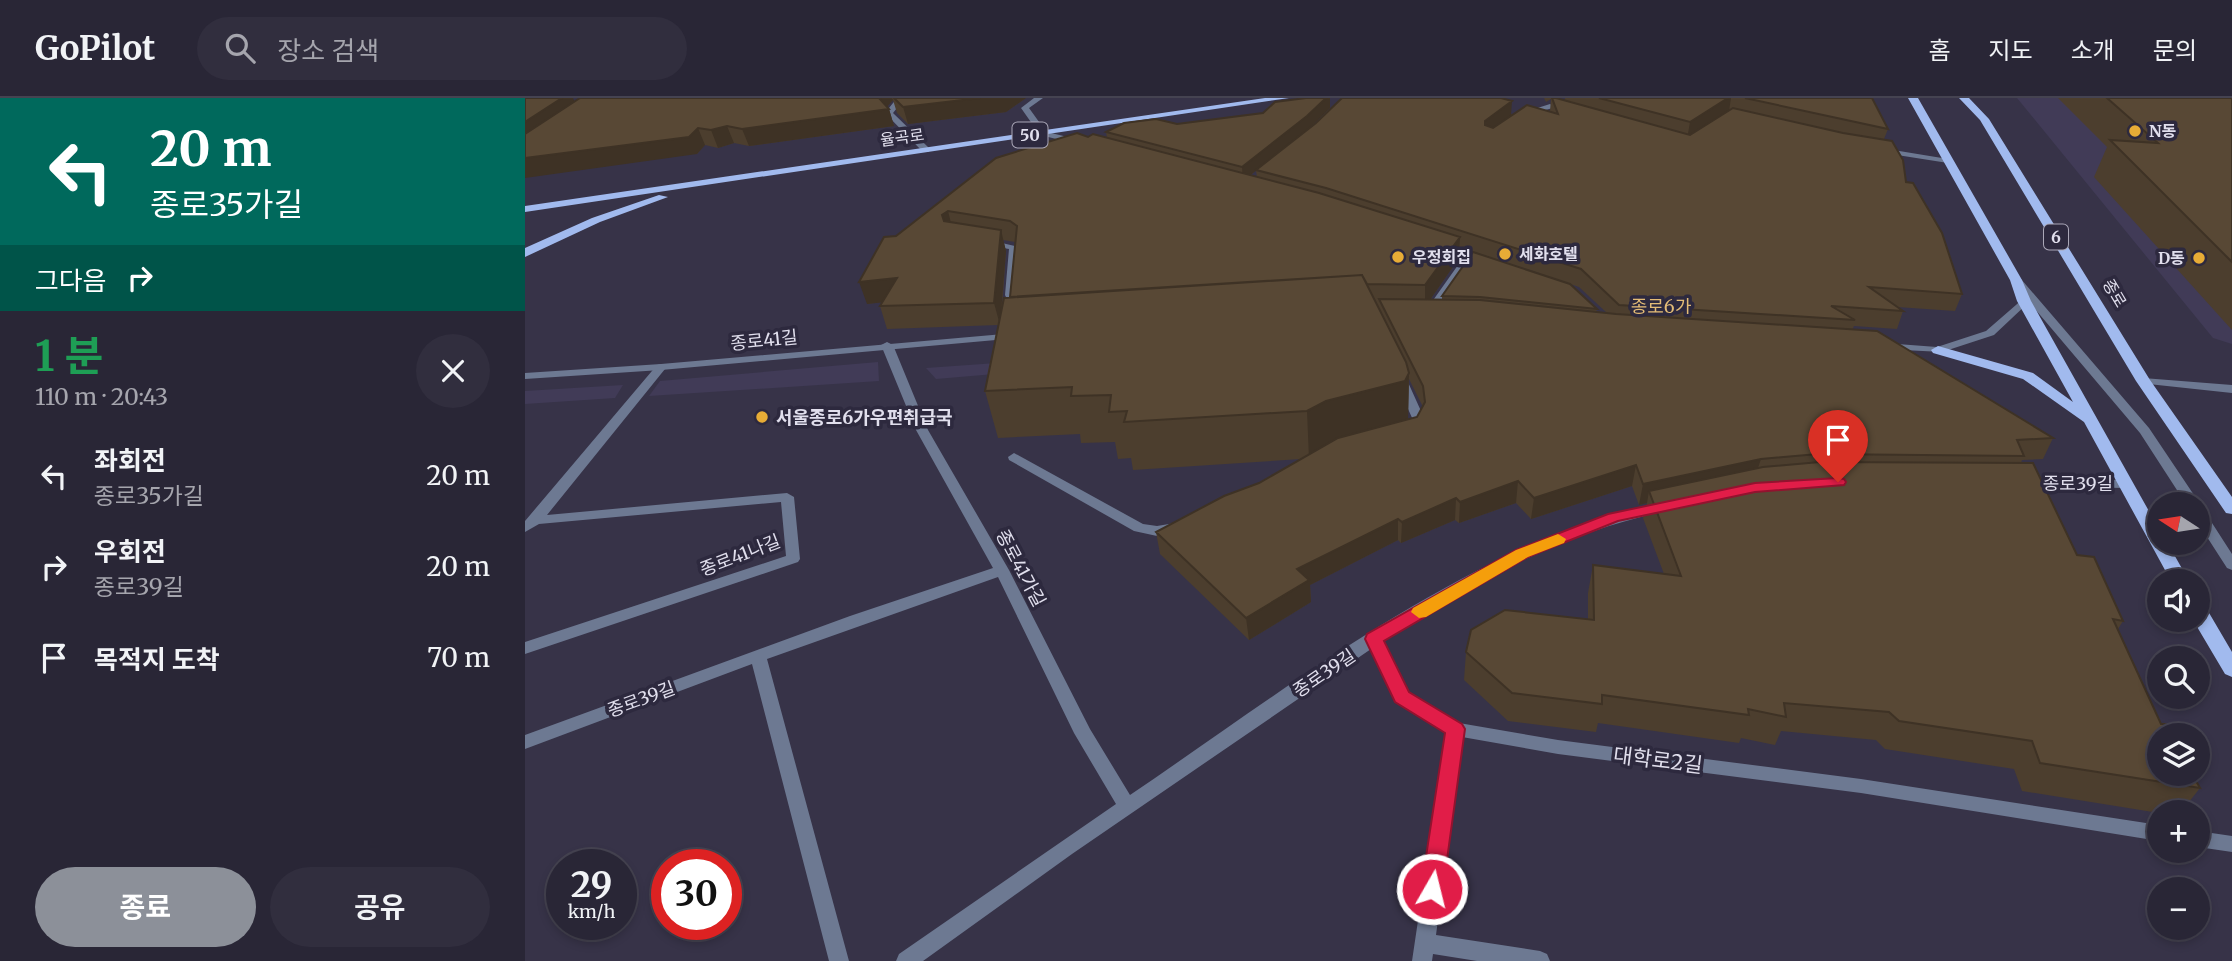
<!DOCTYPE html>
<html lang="ko">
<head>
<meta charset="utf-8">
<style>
  body { margin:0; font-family:Merriweather,"Noto Sans KR",serif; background:#312e3e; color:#f1f3f6; height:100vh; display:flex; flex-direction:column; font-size:26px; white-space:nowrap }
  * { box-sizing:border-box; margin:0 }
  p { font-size:23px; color:#a5a5ad }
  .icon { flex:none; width:38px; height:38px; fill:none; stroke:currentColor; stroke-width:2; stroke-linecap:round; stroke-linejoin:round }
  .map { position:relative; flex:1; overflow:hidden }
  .sheet { display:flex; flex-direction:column; background:#292636; width:525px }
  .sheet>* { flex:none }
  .banner { background:#00695c; color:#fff; overflow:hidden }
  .needle { width:46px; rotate:282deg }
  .tools { position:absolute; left:1622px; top:394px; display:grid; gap:14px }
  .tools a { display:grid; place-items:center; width:63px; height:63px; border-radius:50%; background:#292636; box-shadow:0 4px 10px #0003,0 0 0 2px #454351; font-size:35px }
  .speed { position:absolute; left:21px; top:751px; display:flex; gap:14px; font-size:35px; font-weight:700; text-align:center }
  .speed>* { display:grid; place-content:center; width:91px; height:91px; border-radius:50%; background:#292636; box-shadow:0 4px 10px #0003,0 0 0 2px #454351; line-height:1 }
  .speed small { font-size:18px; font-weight:400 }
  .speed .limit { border:10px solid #d22; background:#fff; color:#111 }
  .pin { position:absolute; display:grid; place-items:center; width:60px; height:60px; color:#fff; margin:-72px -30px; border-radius:50% 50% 50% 0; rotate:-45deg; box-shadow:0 0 7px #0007 }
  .pin .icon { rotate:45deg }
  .me { position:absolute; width:77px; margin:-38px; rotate:8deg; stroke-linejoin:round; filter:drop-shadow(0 0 5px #0008) }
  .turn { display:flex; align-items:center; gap:24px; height:147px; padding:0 35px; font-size:32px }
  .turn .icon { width:91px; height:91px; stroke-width:2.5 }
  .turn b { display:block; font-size:49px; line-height:60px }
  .then { display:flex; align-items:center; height:66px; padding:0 35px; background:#0003; gap:14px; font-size:26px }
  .round { display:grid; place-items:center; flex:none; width:74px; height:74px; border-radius:37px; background:#312e3e }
  .summary { display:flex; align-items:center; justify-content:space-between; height:119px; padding:0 35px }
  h1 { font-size:42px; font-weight:700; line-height:52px; color:#1e9e55 }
  .action { display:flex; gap:14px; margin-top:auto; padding:14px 35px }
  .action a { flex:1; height:80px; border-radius:42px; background:#8c9099; color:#fff; font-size:28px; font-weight:700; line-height:80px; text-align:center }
  .action a+a { background:#312e3e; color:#f1f3f6 }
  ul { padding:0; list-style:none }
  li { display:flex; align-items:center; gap:21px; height:91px; padding:0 35px }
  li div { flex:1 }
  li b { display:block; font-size:26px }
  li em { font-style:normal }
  header { display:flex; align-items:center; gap:42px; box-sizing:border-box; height:98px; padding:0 35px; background:#292636; border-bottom:2px solid #454351 }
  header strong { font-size:33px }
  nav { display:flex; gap:38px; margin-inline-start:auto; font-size:24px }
  .search { width:490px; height:63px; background:#312e3e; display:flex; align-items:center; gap:18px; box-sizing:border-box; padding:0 24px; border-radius:38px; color:#a5a5ad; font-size:26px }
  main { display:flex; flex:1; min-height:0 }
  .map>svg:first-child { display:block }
</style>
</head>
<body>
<header>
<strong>GoPilot</strong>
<div class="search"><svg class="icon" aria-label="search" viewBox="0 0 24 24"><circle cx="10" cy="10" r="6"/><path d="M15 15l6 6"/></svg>장소 검색</div>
<nav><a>홈</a><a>지도</a><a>소개</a><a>문의</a></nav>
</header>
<main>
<section class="sheet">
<div class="banner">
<div class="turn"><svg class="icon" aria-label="left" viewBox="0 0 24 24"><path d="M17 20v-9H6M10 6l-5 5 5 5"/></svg><div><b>20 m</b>종로35가길</div></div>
<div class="then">그다음<svg class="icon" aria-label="right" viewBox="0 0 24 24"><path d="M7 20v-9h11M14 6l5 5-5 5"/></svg></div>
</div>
<div class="summary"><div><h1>1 분</h1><p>110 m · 20:43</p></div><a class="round"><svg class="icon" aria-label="close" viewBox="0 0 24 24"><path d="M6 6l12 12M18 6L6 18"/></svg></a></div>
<ul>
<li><svg class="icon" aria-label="left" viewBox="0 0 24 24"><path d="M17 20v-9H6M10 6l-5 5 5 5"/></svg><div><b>좌회전</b><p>종로35가길</p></div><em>20 m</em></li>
<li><svg class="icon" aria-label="right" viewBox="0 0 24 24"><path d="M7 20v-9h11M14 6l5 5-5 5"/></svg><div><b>우회전</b><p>종로39길</p></div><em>20 m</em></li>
<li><svg class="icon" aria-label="arrive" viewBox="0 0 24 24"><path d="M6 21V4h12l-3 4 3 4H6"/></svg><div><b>목적지 도착</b></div><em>70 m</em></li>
</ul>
<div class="action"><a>종료</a><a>공유</a></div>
</section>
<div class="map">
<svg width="1707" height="863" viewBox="0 0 1707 863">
  <rect width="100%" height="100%" fill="#373348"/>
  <path fill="#413b57" d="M 1492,0 L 1707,0 L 1707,246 L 1688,240 Z
    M 850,238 L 852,244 L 411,281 L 401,270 Z
    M 353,264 L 354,283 L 124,298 L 135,283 Z
    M 98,287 L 90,300 L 0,306 L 0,293 Z"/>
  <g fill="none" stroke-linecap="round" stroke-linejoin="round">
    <path fill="#6d7992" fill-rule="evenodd" d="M 372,0 L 380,0 L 368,15 L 404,50 L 404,54 L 398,54 L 360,15 Z
      M 509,0 L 518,0 L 504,10 L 522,35 L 521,37 L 515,37 L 496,10 Z
      M 1492,180 L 1496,181 L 1624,330 L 1675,406 L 1673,409 L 1673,406 L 1661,406 L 1615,335 L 1488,185 L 1488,181 Z
      M 876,279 L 882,282 L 900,322 L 892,336 L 888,337 L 882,333 L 888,322 L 870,282 Z
      M 489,355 L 618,426 L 632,428 L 650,425 L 657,429 L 655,432 L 632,438 L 609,433 L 484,362 L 483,359 Z
      M 1673,410 L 1678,411 L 1707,456 L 1707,472 L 1702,470 L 1673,425 Z"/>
    <path fill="#6d7992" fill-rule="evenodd" d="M 1025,6 L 1029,8 L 1028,10 L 997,18 L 993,16 Z
      M 518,33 L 559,43 L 560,45 L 556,47 L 515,37 L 515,33 Z
      M 1356,50 L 1423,61 L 1427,63 L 1423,65 L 1353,54 L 1352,52 Z
      M 464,142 L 494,149 L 489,199 L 481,199 L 480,197 L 484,151 L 461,147 L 459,145 Z
      M 915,148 L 947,156 L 967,164 L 962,167 L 946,162 L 908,217 L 904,218 L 899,215 L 938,160 L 915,152 Z
      M 362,244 L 368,247 L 403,332 L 484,472 L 565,631 L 605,697 C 735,609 871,504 1016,443 C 1055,427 1096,415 1137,405 L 1144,409 L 1142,412 C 1123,417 1103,422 1084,428 C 1004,453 928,497 858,543 L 883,595 L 934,625 L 1033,642 L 1336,681 L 1634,727 L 1634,743 L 1336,695 L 1033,656 L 937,639 L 911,837 L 1015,853 L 1022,856 L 1025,863 L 952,863 L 908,856 L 907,863 L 887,863 L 921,634 L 871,603 L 846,551 L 547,756 L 398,863 L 371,863 L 374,856 L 591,706 L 549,635 L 473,479 L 242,561 L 324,863 L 304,863 L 227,566 L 0,651 L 0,637 L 325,518 L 468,470 L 391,332 L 356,247 Z
      M 136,266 L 142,269 L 140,271 L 22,417 L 262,395 L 269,399 L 275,461 L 273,464 L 0,556 L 0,544 L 261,458 L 256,404 L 14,426 L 0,434 L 0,423 L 132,267 Z
      M 1618,280 L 1707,287 L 1707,295 L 1614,285 L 1614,281 Z
      M 1498,381 L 1599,382 L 1606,386 L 1599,390 L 1493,388 L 1491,385 Z
      M 1673,733 L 1707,738 L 1707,754 L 1673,749 Z"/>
    <path fill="#6d7992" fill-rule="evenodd" d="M 1499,200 L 1504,203 L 1503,205 L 1469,237 L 1417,254 L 1359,251 L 1353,248 L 1359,245 L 1412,249 L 1461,233 Z
      M 490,235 L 495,238 L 494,240 L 136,272 L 0,281 L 0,275 L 136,266 Z"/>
    <path fill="#a1baee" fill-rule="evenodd" d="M 740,0 L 764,0 L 0,114 L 0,108 Z
      M 1383,0 L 1393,0 L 1497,182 L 1506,203 L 1634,431 L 1634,444 L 1642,444 L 1664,483 L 1646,483 L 1559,324 L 1498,281 L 1408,255 L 1406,252 L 1413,248 L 1508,275 L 1548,304 L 1492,203 L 1485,182 Z
      M 1434,0 L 1444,0 L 1464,21 L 1625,282 L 1707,399 L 1707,416 L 1701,415 L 1611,283 L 1455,22 Z
      M 134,97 L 143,99 L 75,124 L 0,159 L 0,150 L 67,120 Z
      M 1673,506 L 1680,508 L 1707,554 L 1707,579 L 1700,576 L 1668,522 L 1673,522 Z"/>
  </g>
  <path fill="#4c3e2e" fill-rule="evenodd" d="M 55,0 L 501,0 L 481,14 L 383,26 L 372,15 L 368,2 L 362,9 L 364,11 L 369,28 L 224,48 L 209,45 L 193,50 L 180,47 L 172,56 L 49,4 Z
    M 1019,0 L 1031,0 L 1040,2 L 1040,0 L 1347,0 L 1363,31 L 1359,41 L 1437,196 L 1430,213 L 1372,209 L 1378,213 L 1372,231 L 1329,228 L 1327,232 L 1528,340 L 1518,361 L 1497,362 L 1496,365 L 1552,457 L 1598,523 L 1593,531 L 1636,626 L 1675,690 L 1656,714 L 1634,714 L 1634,715 L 1497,693 L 1489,671 L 1360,651 L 1351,642 L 1256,633 L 1250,647 L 1216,640 L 1214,645 L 1073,625 L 1071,634 L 983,623 L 939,582 L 941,554 L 1063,521 L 1063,495 L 1068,467 L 1139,476 L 1118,420 L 1122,405 L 1114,407 L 1107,388 L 1006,421 L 991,405 L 934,425 L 930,422 L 876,445 L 873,442 L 785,487 L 786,504 L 724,542 L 635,456 L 631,434 L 734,385 L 776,361 L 608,372 L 606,360 L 593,361 L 590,344 L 556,345 L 555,336 L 473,340 L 460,293 L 473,227 L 362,231 L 355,208 L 357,204 L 342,206 L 371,138 L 563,39 L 582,40 L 581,34 L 805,10 L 782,32 L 1025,13 L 1026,1 L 1021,4 ZM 731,73 L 732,79 L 726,77 L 729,74 ZM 478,142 L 490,144 L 485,199 L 477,211 L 481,153 ZM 934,149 L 1014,175 L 917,198 L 917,202 L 905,202 L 934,160 ZM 1045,186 L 1054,189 L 1082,215 L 1071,214 L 1072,211 ZM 884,281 L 898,309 L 892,319 L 883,321 Z
    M 1533,0 L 1707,0 L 1707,232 L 1569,79 L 1582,49 Z"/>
  <path fill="#3e3225" d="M 37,0 L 48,0 L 53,11 L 0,48 L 0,24 Z
    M 353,0 L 367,0 L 368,2 L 360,11 L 364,11 L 369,28 L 224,48 L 217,31 Z
    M 455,0 L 501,0 L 481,14 L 383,26 L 378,9 Z
    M 801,0 L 805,0 L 805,10 L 782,32 L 718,83 L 717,69 Z
    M 1203,0 L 1206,0 L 1204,13 L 1162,41 L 1165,24 Z
    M 987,3 L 986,17 L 959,38 L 960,23 Z
    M 202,28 L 209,45 L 193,50 L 186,32 Z
    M 173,30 L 180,47 L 172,56 L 0,80 L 0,60 Z
    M 423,113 L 428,133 L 422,137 L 417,117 Z
    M 476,132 L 481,153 L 475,227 L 469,205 Z
    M 935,139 L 934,160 L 900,209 L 900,187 Z
    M 372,180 L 379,202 L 342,206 L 334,184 Z
    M 884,275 L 883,321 L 784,361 L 782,313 L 801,303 Z
    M 1236,361 L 1229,382 L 1124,393 L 1122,405 L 1114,407 L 1118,386 Z
    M 1111,367 L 1107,388 L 1006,421 L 1009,400 Z
    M 993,383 L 991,405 L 934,425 L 935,404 Z
    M 931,400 L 930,422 L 876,445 L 877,424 Z
    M 873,421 L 873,442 L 785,487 L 786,504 L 724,542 L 721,520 L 772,471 Z"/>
  <path fill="#584835" stroke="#3e3225" stroke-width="2" d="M 0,0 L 37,0 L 0,24 Z
    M 55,0 L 354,0 L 364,11 L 217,31 L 202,28 L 186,32 L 173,30 L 164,39 L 0,60 L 0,36 Z
    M 369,0 L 455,0 L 378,9 Z
    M 781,0 L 801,0 L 782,18 L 717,69 L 581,34 L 599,25 L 631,21 L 652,26 L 738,15 L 750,4 Z
    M 817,0 L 976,0 L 987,3 L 960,23 L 960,27 L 968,30 L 1002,7 L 1033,16 L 1027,0 L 1031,0 L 1165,37 L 1208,10 L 1318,35 L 1367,43 L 1378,62 L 1381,84 L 1388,85 L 1417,135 L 1437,196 L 1344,189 L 1378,213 L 1306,208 L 1330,222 L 1094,207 L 1056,171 L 801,90 L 731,72 L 791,25 Z
    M 1074,0 L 1203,0 L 1165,24 Z
    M 1220,0 L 1347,0 L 1363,31 Z
    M 1582,0 L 1707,0 L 1707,164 L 1585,42 L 1633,45 Z
    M 552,35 L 563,39 L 568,36 L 794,95 L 935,139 L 900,187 L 842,186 L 837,177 L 485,199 L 492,128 L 485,123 L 423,113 L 417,117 L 419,123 L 476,132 L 469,205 L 355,208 L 372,180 L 334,184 L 359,139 L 371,138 L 471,60 Z
    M 948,154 L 1045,186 L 1072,211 L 955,199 L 917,198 Z
    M 837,177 L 881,264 L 884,275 L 880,283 L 801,303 L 782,313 L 599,324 L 602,313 L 584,314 L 586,297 L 546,298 L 547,289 L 460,293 L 479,200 Z
    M 854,201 L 955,202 L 1091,216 L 1352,233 L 1528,340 L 1492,342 L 1499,358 L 1293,356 L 1236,361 L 1118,386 L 1111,367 L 1009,400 L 993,383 L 935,404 L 931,400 L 877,424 L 873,421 L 772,471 L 784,482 L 721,520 L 631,434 L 699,398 L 734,385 L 813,340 L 892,319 L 900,304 L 898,288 Z
    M 1295,364 L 1508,365 L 1552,457 L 1569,459 L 1598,523 L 1588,521 L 1636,626 L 1641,626 L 1647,637 L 1634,637 L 1634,676 L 1667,676 L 1675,690 L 1515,665 L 1507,643 L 1374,623 L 1364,614 L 1259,605 L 1261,619 L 1223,611 L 1224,617 L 1077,597 L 1077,606 L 987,595 L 941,554 L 946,532 L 980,512 L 1069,522 L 1068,467 L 1156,478 L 1124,393 L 1238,369 Z"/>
  <path fill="#e11d48" stroke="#92132f" stroke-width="2" d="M 1313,380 L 1319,381 L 1321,384 L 1319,387 L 1230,394 L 1093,423 L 1003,459 L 859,543 L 884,594 L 937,626 L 940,631 L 918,791 L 915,798 L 907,801 L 899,798 L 896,791 L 920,635 L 870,604 L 840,541 L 842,536 L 991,452 L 1083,416 L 1230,385 Z"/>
  <path fill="#f59e0b" d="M 1033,436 L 1041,441 L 1039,445 L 1003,459 L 901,519 L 894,520 L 886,514 L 888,510 L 991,452 Z"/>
  <g fill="#e7ac36" stroke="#2d293e" stroke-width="2.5">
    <circle cx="1610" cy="33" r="7"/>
    <circle cx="980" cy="156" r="7"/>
    <circle cx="873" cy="159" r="7"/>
    <circle cx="1674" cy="160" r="7"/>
    <circle cx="237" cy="319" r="7"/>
  </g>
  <g text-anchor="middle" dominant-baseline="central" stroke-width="7" stroke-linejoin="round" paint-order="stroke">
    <g font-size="16" font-weight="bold" fill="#e1dfed" stroke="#2d293e" text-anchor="start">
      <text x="1624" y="33">N동</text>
      <text x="994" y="156">세화호텔</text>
      <text x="887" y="159">우정회집</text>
      <text x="1660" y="160" text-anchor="end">D동</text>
    </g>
    <g fill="#2d293e" stroke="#aba8b8" stroke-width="2">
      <rect x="487.5" y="24.5" width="35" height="25" rx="5"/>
      <rect x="1519" y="126.5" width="24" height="25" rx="5"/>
    </g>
    <g font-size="16" font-weight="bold" fill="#e1dfed">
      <text x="505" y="37">50</text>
      <text x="1531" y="139">6</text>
    </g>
    <g font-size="16" fill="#e1dfed" stroke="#2d293e">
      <text transform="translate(377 39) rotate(-8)">율곡로</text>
      <text transform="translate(1590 195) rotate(59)">종로</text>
    </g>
    <g font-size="18" fill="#e4bc76" stroke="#2d293e">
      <text x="1136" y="208">종로6가</text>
    </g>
    <g font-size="18" fill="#e1dfed" stroke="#2d293e">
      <text transform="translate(239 242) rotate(-6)">종로41길</text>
      <text x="1553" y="385">종로39길</text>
      <text transform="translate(215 457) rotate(-21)">종로41나길</text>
      <text transform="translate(496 470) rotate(62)">종로41가길</text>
      <text transform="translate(799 575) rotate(-34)">종로39길</text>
      <text transform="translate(116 601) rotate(-20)">종로39길</text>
    </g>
    <g font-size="18" font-weight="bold" fill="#e1dfed" stroke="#2d293e" text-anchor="start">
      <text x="251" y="319">서울종로6가우편취급국</text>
    </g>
    <g font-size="21" fill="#e1dfed" stroke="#2d293e">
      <text transform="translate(1133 662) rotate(7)">대학로2길</text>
    </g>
  </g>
</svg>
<div class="tools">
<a><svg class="needle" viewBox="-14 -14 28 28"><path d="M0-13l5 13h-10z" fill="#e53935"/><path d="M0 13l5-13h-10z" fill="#a5a5ad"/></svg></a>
<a><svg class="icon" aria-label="sound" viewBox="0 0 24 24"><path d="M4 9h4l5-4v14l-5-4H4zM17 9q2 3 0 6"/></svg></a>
<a><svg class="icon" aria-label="search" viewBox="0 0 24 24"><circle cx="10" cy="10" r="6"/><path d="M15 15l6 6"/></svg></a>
<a><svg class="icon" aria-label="layers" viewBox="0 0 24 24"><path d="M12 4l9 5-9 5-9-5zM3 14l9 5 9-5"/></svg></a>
<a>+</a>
<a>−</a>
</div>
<div class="speed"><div>29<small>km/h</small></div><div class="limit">30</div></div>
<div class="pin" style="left:1313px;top:384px;background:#d93025"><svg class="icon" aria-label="arrive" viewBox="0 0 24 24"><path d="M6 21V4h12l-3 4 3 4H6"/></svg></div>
<svg class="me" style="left:907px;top:791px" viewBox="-20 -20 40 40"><circle r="17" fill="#e11d48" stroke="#fff" stroke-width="3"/><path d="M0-11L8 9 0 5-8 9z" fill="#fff"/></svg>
</div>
</main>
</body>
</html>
